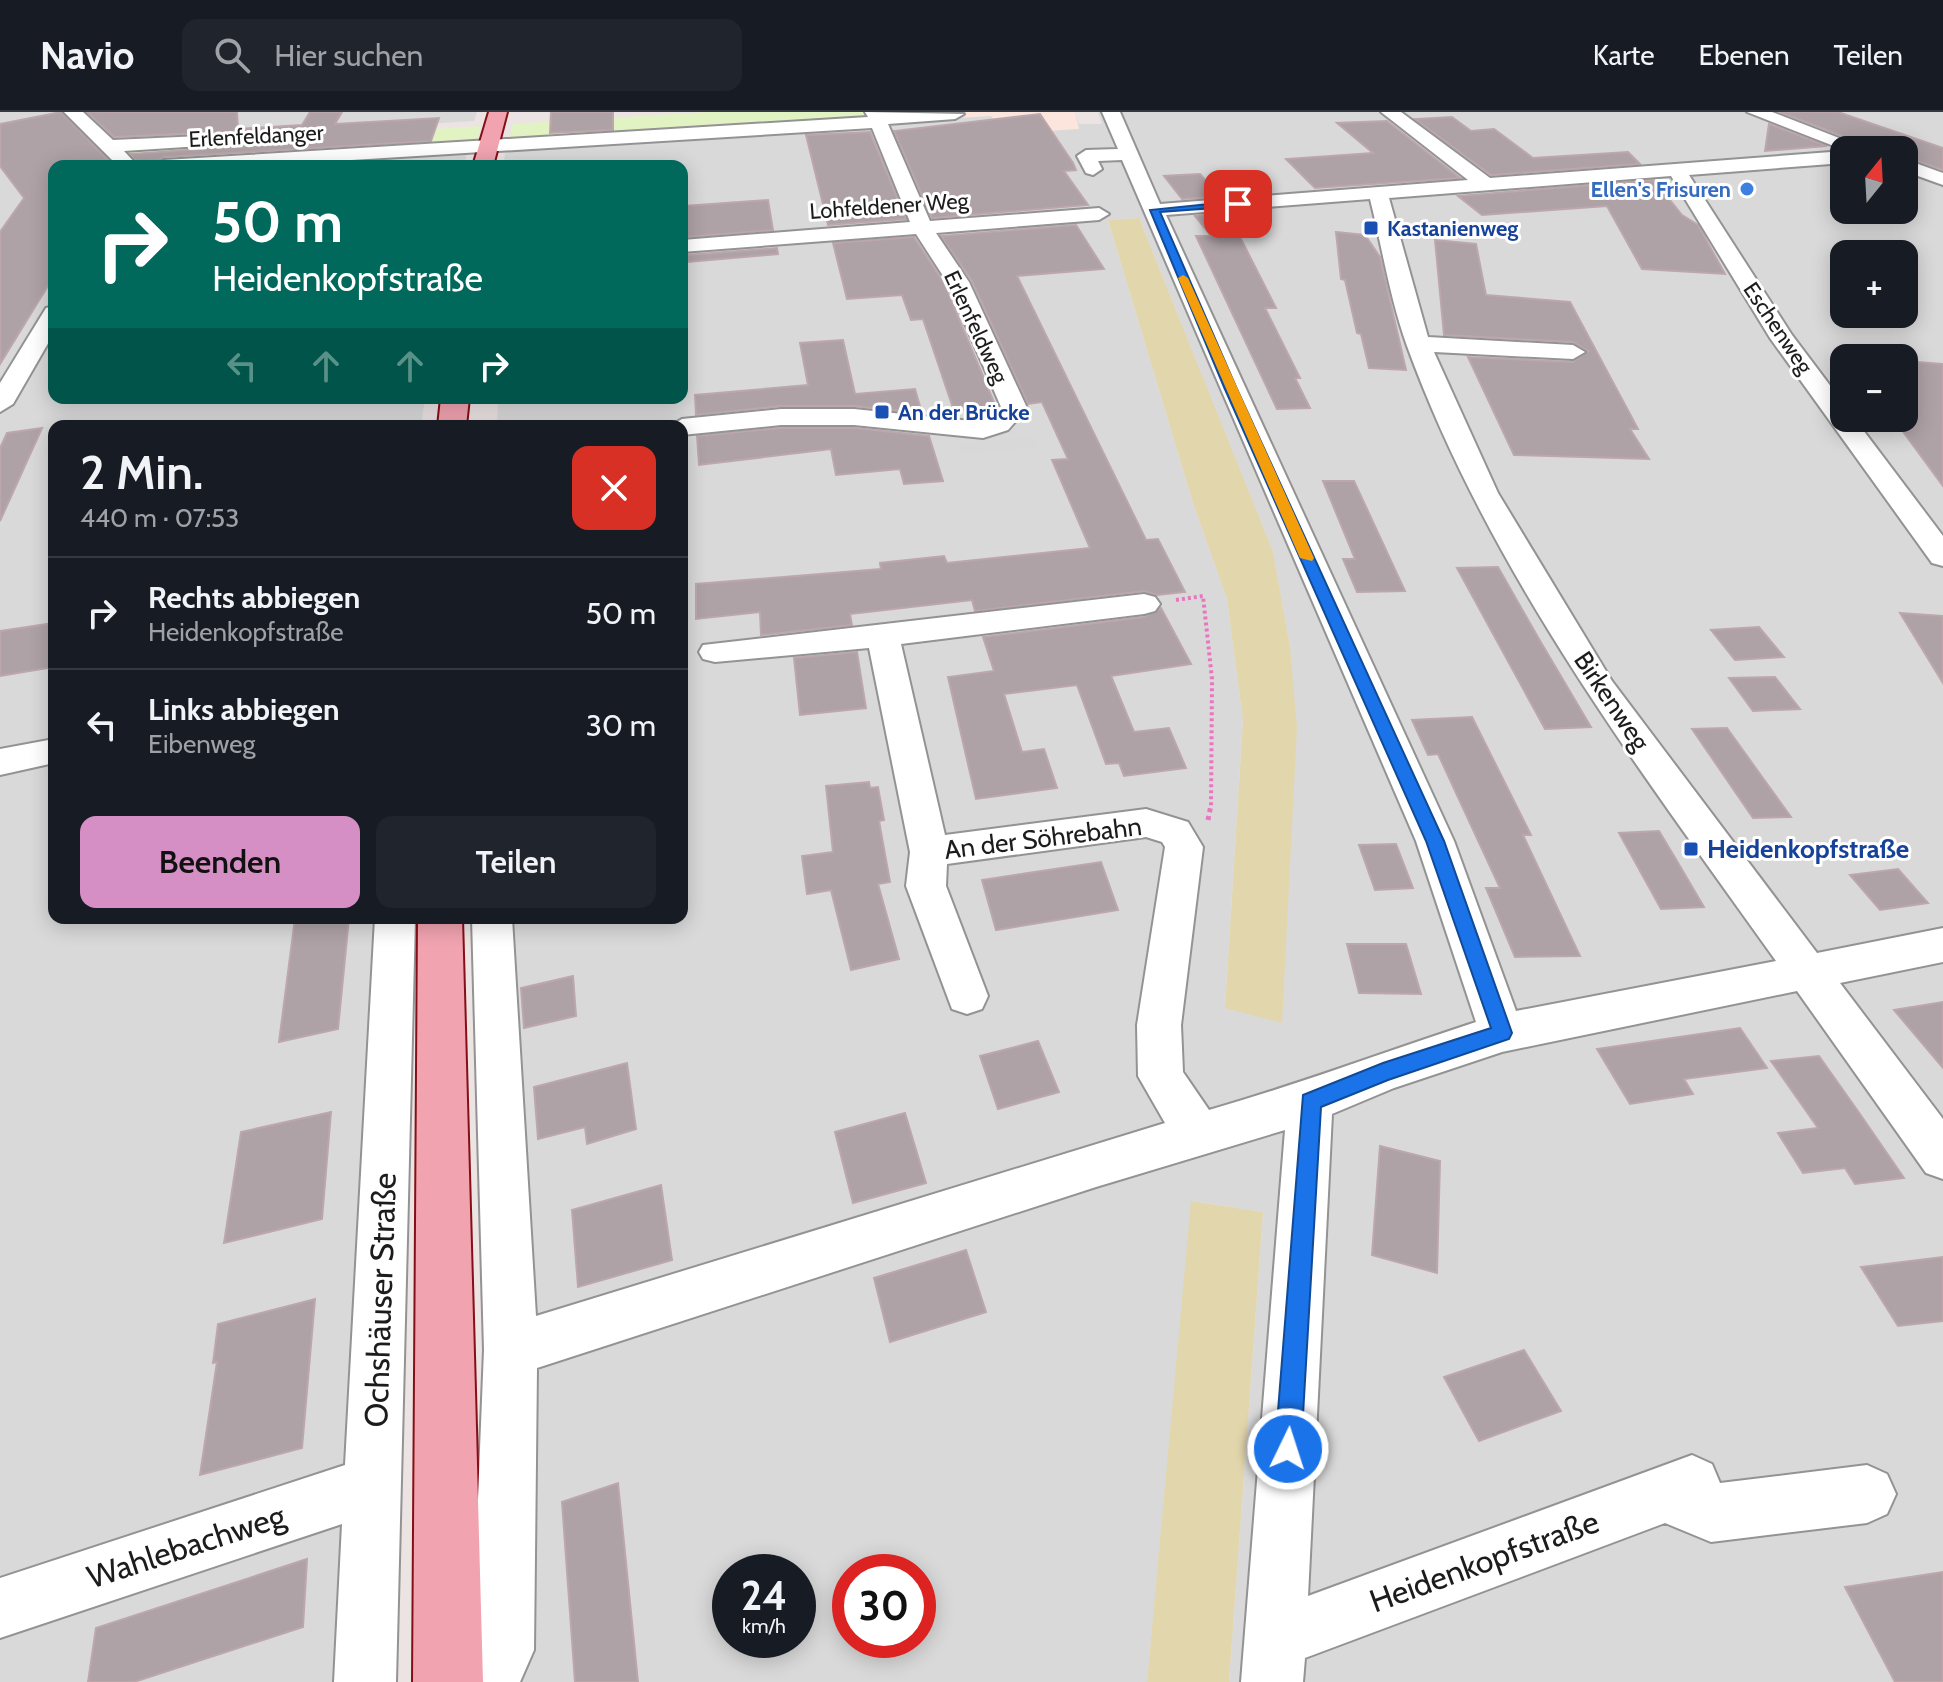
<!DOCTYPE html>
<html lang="de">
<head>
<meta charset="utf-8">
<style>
  body { margin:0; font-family:Cabin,sans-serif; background:#20242c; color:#f1f3f6; height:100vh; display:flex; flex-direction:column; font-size:30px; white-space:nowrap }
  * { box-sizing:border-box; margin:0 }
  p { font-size:26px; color:#9ea1a6 }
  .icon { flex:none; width:44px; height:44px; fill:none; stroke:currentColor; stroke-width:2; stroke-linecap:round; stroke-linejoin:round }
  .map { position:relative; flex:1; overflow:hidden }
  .panel { position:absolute; left:48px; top:308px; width:640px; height:504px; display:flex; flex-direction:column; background:#171b24; border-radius:16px; box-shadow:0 4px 20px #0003 }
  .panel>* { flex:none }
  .top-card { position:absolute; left:48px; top:48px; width:640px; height:244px; border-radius:16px; box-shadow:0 4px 20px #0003; background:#00695c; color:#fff; overflow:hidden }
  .needle { width:52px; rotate:18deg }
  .buttons { position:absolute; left:1830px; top:24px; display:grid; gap:16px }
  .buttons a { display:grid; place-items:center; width:88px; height:88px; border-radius:16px; background:#171b24; box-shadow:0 4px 20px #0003; font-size:40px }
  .speed { position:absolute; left:712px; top:1442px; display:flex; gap:16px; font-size:40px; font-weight:700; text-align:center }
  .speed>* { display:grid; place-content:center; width:104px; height:104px; border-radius:50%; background:#171b24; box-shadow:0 4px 20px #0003; line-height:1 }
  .speed small { font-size:20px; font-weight:400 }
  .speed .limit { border:12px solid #d22; background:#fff; color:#111 }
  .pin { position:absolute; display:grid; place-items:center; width:68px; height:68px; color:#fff; margin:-34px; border-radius:16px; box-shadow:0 4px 12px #0006 }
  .me { position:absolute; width:88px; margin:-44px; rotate:4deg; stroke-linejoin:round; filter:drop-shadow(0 0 6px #0008) }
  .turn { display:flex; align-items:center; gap:28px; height:168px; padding:0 32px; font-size:36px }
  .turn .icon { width:104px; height:104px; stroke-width:2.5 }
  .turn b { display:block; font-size:56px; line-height:68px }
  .lanes { display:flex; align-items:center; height:76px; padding:0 32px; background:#0003; justify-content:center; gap:40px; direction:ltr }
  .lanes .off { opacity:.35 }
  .round { display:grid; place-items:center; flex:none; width:84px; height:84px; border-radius:16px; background:#20242c }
  .head { display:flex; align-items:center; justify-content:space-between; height:136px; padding:0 32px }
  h1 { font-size:48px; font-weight:600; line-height:60px }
  .action { display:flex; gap:16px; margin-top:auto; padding:16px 32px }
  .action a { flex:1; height:92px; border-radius:16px; background:#d68fc5; color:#111; font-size:32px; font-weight:600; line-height:92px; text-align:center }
  .action a+a { background:#20242c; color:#f1f3f6 }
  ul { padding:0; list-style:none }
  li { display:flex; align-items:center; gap:24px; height:112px; padding:0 32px; border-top:2px solid #363941 }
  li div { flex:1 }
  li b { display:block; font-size:30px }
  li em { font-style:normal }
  header { display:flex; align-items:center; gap:48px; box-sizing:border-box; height:112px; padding:0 40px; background:#171b24; border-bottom:2px solid #363941 }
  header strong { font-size:38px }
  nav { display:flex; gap:44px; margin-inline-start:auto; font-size:28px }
  .search { width:560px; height:72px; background:#20242c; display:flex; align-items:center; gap:20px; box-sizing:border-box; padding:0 28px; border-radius:16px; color:#9ea1a6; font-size:30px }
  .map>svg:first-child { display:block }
</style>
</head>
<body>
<header>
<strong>Navio</strong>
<div class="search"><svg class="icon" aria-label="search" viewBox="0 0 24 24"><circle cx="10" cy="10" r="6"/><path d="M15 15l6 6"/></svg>Hier suchen</div>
<nav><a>Karte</a><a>Ebenen</a><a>Teilen</a></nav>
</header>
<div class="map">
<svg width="1943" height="1570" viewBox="0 0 1943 1570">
  <rect width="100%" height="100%" fill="#ece3e3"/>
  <path fill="#dad9da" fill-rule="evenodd" d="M 0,0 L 56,0 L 112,54 L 54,54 L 54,286 L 425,286 L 421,314 L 54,314 L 54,806 L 383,806 L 344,1570 L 0,1570 Z
    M 90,0 L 477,0 L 474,9 L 119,31 Z
    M 887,0 L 1075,0 L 1079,12 L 1102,12 L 1098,0 L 1943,0 L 1943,1570 L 1229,1570 L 1263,1100 L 1192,1089 L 1147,1570 L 511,1570 L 539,1276 L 526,1146 L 508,806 L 682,806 L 682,314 L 497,314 L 498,286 L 682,286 L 682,54 L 503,54 L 506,36 L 890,9 ZM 1844,38 L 1904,38 L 1904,98 L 1844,98 ZM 1139,106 L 1273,441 L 1290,535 L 1292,695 L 1281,910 L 1225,895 L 1243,608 L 1227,487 L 1193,391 L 1108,108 ZM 1844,142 L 1904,142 L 1904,202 L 1844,202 ZM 1844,246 L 1904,246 L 1904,306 L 1844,306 ZM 730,1460 L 798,1460 L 798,1528 L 730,1528 ZM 850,1460 L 918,1460 L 918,1528 L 850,1528 Z
    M 468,38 L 464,54 L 209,54 Z"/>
  <path fill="#fbe5dd" d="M 887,0 L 1075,0 L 1079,17 L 1002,22 L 991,4 L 891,10 Z"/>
  <path fill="#e2d6ad" d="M 1139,106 L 1273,440 L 1290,535 L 1297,616 L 1282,911 L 1225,896 L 1243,608 L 1227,487 L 1193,391 L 1108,108 Z
    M 1191,1089 L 1263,1100 L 1229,1570 L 1147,1570 Z"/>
  <path fill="#e2f3c3" d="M 707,0 L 865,0 L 868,6 L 508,30 L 513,12 Z
    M 481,14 L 476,33 L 144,53 L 137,52 L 123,37 Z"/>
  <path fill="#d8d8d8" d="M 1035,325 L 1039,335 L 962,342 L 959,331 Z"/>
  <path fill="#aea2a6" stroke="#bca7ad" stroke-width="2" d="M 61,0 L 114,54 L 54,54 L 54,164 L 0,252 L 0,120 L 24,86 L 0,54 L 0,12 Z
    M 87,0 L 237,0 L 238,17 L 302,13 L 310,0 L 342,0 L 335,12 L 439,6 L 431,29 L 164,45 L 152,54 L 140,54 L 130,42 L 201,37 L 213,28 L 201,21 L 114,25 Z
    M 551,0 L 613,0 L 613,18 L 550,21 Z
    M 1780,0 L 1838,0 L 1943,36 L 1943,58 L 1904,44 L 1904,29 L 1863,32 Z
    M 1040,2 L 1073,51 L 1076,58 L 1064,59 L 1088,93 L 932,106 L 894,19 Z
    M 1452,5 L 1471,19 L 1494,17 L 1533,46 L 1628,40 L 1640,52 L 1491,63 L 1415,7 Z
    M 1387,9 L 1460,66 L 1315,76 L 1286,47 L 1373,41 L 1337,11 Z
    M 1769,12 L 1827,34 L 1765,39 Z
    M 870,20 L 906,107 L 828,113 L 806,23 Z
    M 1200,62 L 1213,77 L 1213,85 L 1182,87 L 1164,64 Z
    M 1654,68 L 1682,103 L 1698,113 L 1725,162 L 1642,157 L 1607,94 L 1482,103 L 1458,84 Z
    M 768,88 L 773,118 L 686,125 L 684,94 Z
    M 1213,102 L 1212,124 L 1239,123 L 1276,196 L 1265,196 L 1300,266 L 1295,266 L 1310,296 L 1277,297 L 1196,124 L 1211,124 L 1195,104 Z
    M 1076,113 L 1104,157 L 1017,164 L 1146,428 L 1158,427 L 1185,480 L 1157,483 L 1144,479 L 975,499 L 972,488 L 850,502 L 852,513 L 761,523 L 760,500 L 696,507 L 696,472 L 881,457 L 880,451 L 944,444 L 947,451 L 1090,436 L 1052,348 L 1068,347 L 1042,290 L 1028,292 L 972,169 L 941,124 Z
    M 1336,120 L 1365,123 L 1380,145 L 1406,258 L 1369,256 L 1361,222 L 1357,221 L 1345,168 L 1341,167 Z
    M 914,125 L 944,171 L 996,295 L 954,299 L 923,207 L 911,208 L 902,183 L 847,187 L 833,131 Z
    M 1435,128 L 1476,132 L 1486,183 L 1570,190 L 1638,317 L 1630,317 L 1649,347 L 1514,343 L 1468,245 L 1573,250 L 1588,239 L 1573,230 L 1444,223 Z
    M 777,136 L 778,142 L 688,150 L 687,143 Z
    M 843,228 L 855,282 L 915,277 L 922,301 L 854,294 L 781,294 L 696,303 L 695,283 L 808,273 L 800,231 Z
    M 1904,249 L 1943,252 L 1943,374 L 1893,306 L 1911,306 L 1904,297 Z
    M 42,316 L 0,409 L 0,336 L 7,321 Z
    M 781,316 L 854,316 L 929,324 L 943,369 L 904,372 L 900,357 L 836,363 L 831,337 L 699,353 L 697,324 Z
    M 1323,369 L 1354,369 L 1405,479 L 1357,480 L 1343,447 L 1355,447 Z
    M 1498,455 L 1539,527 L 1591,615 L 1545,617 L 1457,456 Z
    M 1161,496 L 1191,552 L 1111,564 L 1134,620 L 1169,616 L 1186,656 L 1124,664 L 1119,651 L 1106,652 L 1077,573 L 1004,582 L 1022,640 L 1044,637 L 1057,676 L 976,687 L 948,565 L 994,559 L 983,525 L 1144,505 Z
    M 1900,501 L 1943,504 L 1943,571 Z
    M 54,511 L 54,555 L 0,564 L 0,519 Z
    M 1759,515 L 1784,545 L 1735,548 L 1711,518 Z
    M 857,540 L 866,596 L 800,603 L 794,546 Z
    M 1775,565 L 1800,597 L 1753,599 L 1729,566 Z
    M 1472,605 L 1531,723 L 1523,723 L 1580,844 L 1515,845 L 1486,776 L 1500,776 L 1438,642 L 1428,643 L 1412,608 Z
    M 1727,616 L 1760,662 L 1791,705 L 1753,706 L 1692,617 Z
    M 869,670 L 870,676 L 878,675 L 884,708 L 879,709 L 890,770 L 878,772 L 899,847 L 851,858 L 831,778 L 807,782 L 802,744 L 833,740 L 826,674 Z
    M 1659,719 L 1677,749 L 1704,795 L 1661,797 L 1619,721 Z
    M 1396,732 L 1413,776 L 1375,778 L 1359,733 Z
    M 1101,750 L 1118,798 L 996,818 L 982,768 Z
    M 1898,757 L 1928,791 L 1880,798 L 1850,763 Z
    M 295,806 L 349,806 L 338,917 L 279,930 Z
    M 1347,832 L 1406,832 L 1421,882 L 1359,881 Z
    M 573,864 L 576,904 L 524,916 L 521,876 Z
    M 1943,890 L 1943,956 L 1894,898 Z
    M 1740,916 L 1767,956 L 1684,967 L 1693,982 L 1630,992 L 1597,937 Z
    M 1038,929 L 1059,980 L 998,997 L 980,944 Z
    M 1819,944 L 1860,1002 L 1904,1066 L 1855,1072 L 1845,1056 L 1803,1061 L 1778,1021 L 1818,1016 L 1771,949 Z
    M 627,951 L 636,1017 L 587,1032 L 585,1015 L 538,1027 L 534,975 Z
    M 331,1000 L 322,1107 L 224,1131 L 241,1020 Z
    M 905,1001 L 926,1071 L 853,1091 L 835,1020 Z
    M 1380,1034 L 1440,1049 L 1437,1161 L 1372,1143 Z
    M 661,1073 L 672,1148 L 578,1175 L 572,1098 Z
    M 966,1138 L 986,1200 L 890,1230 L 874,1166 Z
    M 1943,1145 L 1943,1209 L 1898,1214 L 1861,1155 Z
    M 315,1187 L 302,1336 L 200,1363 L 217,1250 L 213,1251 L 218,1212 Z
    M 1524,1238 L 1561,1299 L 1479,1329 L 1444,1265 Z
    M 618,1371 L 638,1570 L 575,1570 L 562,1390 Z
    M 307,1447 L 303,1515 L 134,1570 L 88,1570 L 96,1516 Z
    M 1943,1460 L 1943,1570 L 1895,1570 L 1845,1475 Z"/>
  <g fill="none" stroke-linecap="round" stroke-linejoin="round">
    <g stroke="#939393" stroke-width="4">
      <path id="minor" d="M 64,0 L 83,0 L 113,28 L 201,24 L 210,29 L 201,34 L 124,39 L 137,53 L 118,54 Z
        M 865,0 L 964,2 L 955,7 L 888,12 L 930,109 L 1099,96 L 1109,102 L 1099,108 L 936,121 L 969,170 L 1027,296 L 1008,318 L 983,326 L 854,313 L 781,313 L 682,323 L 682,314 L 670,314 L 682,307 L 781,297 L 854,297 L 981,310 L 1001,295 L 947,170 L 916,122 L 682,140 L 682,128 L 910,110 L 872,16 L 254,54 L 155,54 L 164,48 L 868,5 Z
        M 1102,0 L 1120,0 L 1160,92 L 1468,68 L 1381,0 L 1401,0 L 1490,66 L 1844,39 L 1844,51 L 1689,63 L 1792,223 L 1844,292 L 1844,306 L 1854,306 L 1943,424 L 1943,454 L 1932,451 L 1770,226 L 1671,64 L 1389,86 L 1428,225 L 1573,233 L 1585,240 L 1573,247 L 1434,240 L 1498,381 L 1612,569 L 1817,841 L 1943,816 L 1943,850 L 1840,871 L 1943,1007 L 1943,1067 L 1926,1061 L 1797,879 L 1502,940 L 1394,976 L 1332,1002 L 1308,1484 L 1692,1343 L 1712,1352 L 1720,1371 L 1867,1353 L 1887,1362 L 1896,1382 L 1887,1402 L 1867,1411 L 1711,1430 L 1665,1411 L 1305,1546 L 1303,1570 L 1241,1570 L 1285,1018 L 1096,1075 L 537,1256 L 534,1538 L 520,1570 L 457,1570 L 472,1535 L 484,1238 L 472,806 L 512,806 L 536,1204 L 1165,1011 L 1138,964 L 1137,913 L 1165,735 L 1162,730 L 1146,725 L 947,752 L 946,774 L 988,884 L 982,897 L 967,902 L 952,897 L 906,774 L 910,740 L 869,536 L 715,550 L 703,547 L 699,540 L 703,533 L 1144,482 L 1155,485 L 1160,492 L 1155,499 L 1144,502 L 901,532 L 945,723 L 1146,697 L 1188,710 L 1203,735 L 1181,913 L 1183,960 L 1209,998 C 1300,972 1387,939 1476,910 L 1416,729 L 1122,48 L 1098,49 L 1102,57 L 1093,63 L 1086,61 L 1077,44 L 1086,38 L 1118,37 ZM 1370,87 C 1382,135 1390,187 1407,234 C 1490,461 1637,654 1776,849 L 1516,899 L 1454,729 L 1166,103 Z
        M 1747,0 L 1772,0 L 1870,38 L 1844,38 Z
        M 1904,47 L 1943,61 L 1943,73 L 1904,59 Z
        M 54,194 L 54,221 L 13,292 L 0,300 L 0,271 L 46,196 Z
        M 54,627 L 54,651 L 0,663 L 0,637 Z
        M 375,806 L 415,806 L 396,1570 L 334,1570 L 342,1412 L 0,1526 L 0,1466 L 345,1353 Z"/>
    </g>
    <g stroke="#850f16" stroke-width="4">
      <path id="major" d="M 489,0 L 507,0 L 493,54 L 473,54 Z
        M 441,286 L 469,286 L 466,314 L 438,314 Z
        M 418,806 L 462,806 L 483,1570 L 413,1570 Z"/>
    </g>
    <path stroke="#ea76bf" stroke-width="4" stroke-dasharray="3 3" stroke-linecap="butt" d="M 1176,488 L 1203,484 L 1212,567 L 1211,695"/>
    <path stroke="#ea76bf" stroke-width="5" stroke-dasharray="4 4" stroke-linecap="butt" d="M 1208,708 L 1211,693"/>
    <use href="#minor" fill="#fff" fill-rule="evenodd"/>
    <use href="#major" fill="#f1a3b0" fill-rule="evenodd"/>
  </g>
  <path fill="#1a73e8" stroke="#114b97" stroke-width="2" d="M 1238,89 L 1241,94 L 1160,100 L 1236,275 L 1444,729 L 1512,921 L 1509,927 L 1388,968 L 1321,995 L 1301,1337 L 1297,1346 L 1288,1350 L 1279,1346 L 1275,1337 L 1303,983 L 1383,951 L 1491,916 L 1426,729 L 1224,275 L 1150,98 Z"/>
  <path fill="#f59e0b" d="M 1183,163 L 1188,166 L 1314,446 L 1312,449 L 1300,446 L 1178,166 Z"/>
  <circle fill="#3f7fe0" stroke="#fff" stroke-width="3" cx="1747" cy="77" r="8"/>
  <g fill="#1a4fb4" stroke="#fff" stroke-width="3">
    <rect x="1363" y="108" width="16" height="16" rx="4"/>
    <rect x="874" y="292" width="16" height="16" rx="4"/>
    <rect x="1683" y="729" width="16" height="16" rx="4"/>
  </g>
  <g text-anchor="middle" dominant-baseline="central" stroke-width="6" stroke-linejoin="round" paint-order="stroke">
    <g font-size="22" fill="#1c1c1c" stroke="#fff">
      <text transform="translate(256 24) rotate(-3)">Erlenfeldanger</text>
      <text transform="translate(889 94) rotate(-4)">Lohfeldener Weg</text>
      <text transform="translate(976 215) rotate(65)">Erlenfeldweg</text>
      <text transform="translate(1778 216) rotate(56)">Eschenweg</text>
    </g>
    <g font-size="22" font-weight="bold" fill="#366cbe" stroke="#fff" text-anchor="end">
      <text x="1731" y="77">Ellen's Frisuren</text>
    </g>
    <g font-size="22" font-weight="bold" fill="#164399" stroke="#fff" text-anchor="start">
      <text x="1387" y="116">Kastanienweg</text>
      <text x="898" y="300">An der Brücke</text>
    </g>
    <g font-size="26" fill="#1c1c1c" stroke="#fff">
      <text transform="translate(1612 589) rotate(56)">Birkenweg</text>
      <text transform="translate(1043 726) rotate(-7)">An der Söhrebahn</text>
    </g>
    <g font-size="26" font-weight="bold" fill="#164399" stroke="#fff" text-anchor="start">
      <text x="1707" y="737">Heidenkopfstraße</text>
    </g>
    <g font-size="32" fill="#1c1c1c" stroke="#fff">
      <text transform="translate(380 1188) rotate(-88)">Ochshäuser Straße</text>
      <text transform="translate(186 1434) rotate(-18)">Wahlebachweg</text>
      <text transform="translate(1484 1449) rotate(-20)">Heidenkopfstraße</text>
    </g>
  </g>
</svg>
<div class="buttons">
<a><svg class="needle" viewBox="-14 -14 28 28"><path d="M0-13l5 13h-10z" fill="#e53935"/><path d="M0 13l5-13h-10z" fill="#9ea1a6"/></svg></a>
<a>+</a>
<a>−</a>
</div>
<div class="speed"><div>24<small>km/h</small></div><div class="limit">30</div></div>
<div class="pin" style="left:1238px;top:92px;background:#d93025"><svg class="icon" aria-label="arrive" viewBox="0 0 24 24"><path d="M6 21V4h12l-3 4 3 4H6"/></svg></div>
<svg class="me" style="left:1288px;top:1337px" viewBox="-20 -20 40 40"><circle r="17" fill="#1a73e8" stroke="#fff" stroke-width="3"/><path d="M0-11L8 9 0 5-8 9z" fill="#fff"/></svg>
<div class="top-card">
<div class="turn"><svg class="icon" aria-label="right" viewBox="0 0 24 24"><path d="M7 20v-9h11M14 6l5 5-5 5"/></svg><div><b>50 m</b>Heidenkopfstraße</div></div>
<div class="lanes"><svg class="icon off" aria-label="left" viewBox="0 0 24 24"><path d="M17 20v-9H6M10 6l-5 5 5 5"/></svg><svg class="icon off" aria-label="ahead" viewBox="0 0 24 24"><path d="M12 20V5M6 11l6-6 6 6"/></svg><svg class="icon off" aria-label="ahead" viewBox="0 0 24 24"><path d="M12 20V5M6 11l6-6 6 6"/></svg><svg class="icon" aria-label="right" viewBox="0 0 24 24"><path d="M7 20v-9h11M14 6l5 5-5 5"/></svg></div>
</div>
<section class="panel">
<div class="head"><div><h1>2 Min.</h1><p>440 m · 07:53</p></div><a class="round" style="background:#d93025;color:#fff"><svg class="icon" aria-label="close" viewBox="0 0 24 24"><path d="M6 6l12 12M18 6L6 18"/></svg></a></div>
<ul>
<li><svg class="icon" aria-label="right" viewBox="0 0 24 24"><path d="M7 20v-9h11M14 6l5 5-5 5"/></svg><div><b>Rechts abbiegen</b><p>Heidenkopfstraße</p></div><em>50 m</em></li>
<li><svg class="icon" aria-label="left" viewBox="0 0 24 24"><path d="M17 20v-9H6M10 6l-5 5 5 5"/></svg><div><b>Links abbiegen</b><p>Eibenweg</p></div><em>30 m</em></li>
</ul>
<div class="action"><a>Beenden</a><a>Teilen</a></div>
</section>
</div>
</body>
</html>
